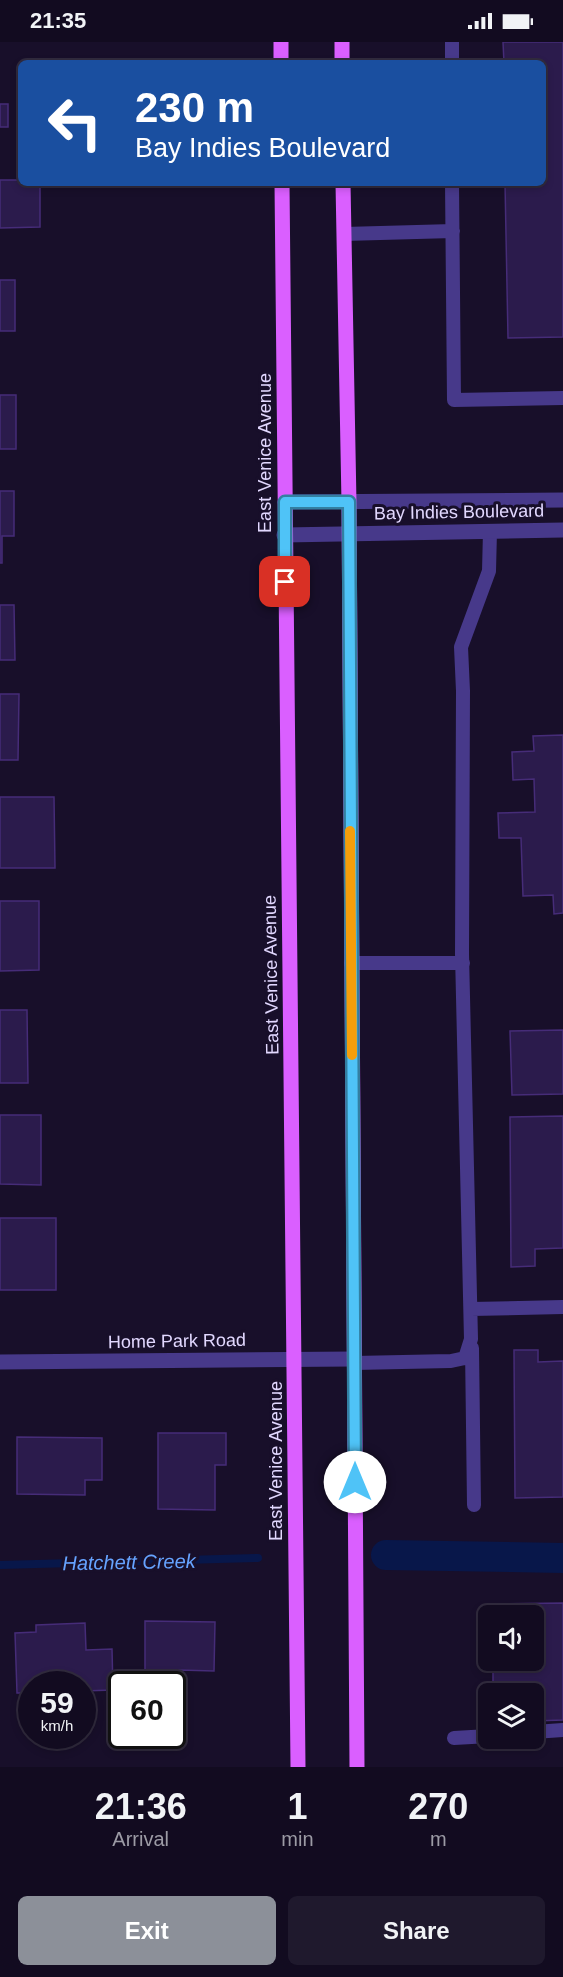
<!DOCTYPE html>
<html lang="en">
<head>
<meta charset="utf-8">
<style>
  body { margin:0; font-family:Helvetica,sans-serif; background:#1f192d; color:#f1f3f6; height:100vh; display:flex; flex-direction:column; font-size:22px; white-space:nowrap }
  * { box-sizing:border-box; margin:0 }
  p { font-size:20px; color:#9c9ba5 }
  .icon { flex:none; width:33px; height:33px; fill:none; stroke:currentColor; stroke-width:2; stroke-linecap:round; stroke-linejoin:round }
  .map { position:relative; height:1725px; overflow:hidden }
  .details { display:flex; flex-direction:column; background:#120b20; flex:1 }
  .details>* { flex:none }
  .guide { position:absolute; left:18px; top:18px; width:528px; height:126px; border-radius:9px; box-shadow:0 3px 9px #0003,0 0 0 2px #312b3e; background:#1a4fa0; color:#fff; overflow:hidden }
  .controls { position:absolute; left:478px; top:1563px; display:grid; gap:12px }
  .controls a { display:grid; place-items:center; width:66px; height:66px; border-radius:9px; background:#120b20; box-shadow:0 3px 9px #0003,0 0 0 2px #312b3e; font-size:30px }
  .speed { position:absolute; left:18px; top:1629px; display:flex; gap:12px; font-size:30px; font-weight:700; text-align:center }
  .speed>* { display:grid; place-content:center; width:78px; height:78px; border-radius:50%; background:#120b20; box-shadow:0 3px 9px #0003,0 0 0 2px #312b3e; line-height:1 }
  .speed small { font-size:15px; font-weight:400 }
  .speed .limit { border:3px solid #111; border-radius:9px; background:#fff; color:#111 }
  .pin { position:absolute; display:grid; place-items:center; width:51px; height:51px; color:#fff; margin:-26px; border-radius:12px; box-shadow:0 3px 9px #0006 }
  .me { position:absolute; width:66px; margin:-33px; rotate:0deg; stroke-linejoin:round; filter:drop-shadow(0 0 4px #0008) }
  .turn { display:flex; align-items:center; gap:21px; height:126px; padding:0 18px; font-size:27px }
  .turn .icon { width:78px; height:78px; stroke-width:2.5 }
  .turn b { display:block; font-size:42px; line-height:51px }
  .eta { display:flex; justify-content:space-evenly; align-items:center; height:102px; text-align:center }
  .eta b { font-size:36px; font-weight:800; line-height:42px }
  .button { display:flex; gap:12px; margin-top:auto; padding:12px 18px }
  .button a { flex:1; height:69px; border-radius:9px; background:#8c9099; color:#fff; font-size:24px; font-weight:800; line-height:69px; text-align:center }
  .button a+a { background:#1f192d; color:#f1f3f6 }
  .status { display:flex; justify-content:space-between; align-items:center; height:42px; padding:0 30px; background:#120b20; direction:ltr }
  .status svg { height:16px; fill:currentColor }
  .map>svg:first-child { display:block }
</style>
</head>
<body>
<div class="status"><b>21:35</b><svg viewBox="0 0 49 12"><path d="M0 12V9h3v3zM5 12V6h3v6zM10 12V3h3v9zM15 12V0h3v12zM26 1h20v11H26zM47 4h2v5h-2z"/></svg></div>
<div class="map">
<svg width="563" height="1725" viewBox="0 0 563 1725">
  <rect width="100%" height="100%" fill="#180f2a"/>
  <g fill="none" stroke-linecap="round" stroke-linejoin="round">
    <path stroke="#08174a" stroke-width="8" d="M 0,1523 L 258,1516"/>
    <path stroke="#08174a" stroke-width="30" d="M 386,1513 L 563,1516"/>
  </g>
  <path fill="#2b1b4c" stroke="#462c78" stroke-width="1.5" d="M 503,0 L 563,0 L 563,295 L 508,296 L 505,141 L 543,141 L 543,21 L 504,21 Z
    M 0,62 L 8,62 L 8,85 L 0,85 Z
    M 0,138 L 21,138 L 21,141 L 40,141 L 40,185 L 0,186 Z
    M 0,238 L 15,238 L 15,289 L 0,289 Z
    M 0,353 L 16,353 L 16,407 L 0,407 Z
    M 0,449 L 14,449 L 14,494 L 2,494 L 2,521 L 0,521 Z
    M 0,563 L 14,563 L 15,618 L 0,618 Z
    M 0,652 L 19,652 L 18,718 L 0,718 Z
    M 563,693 L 563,871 L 554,872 L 553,853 L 523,854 L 521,796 L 499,796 L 498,771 L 535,770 L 534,737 L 513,738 L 512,710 L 534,709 L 533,694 Z
    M 0,755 L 54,755 L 55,826 L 0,826 Z
    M 0,859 L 39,859 L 39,928 L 0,929 Z
    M 0,968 L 27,968 L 28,1041 L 0,1041 Z
    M 563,988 L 563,1052 L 512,1053 L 510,989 Z
    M 0,1073 L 41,1073 L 41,1143 L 0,1142 Z
    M 563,1074 L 563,1206 L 535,1207 L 535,1224 L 511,1225 L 510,1075 Z
    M 0,1176 L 56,1176 L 56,1248 L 0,1248 Z
    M 514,1308 L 538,1308 L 538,1320 L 563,1319 L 563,1455 L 515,1456 Z
    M 158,1391 L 226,1391 L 226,1423 L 215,1423 L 215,1468 L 158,1467 Z
    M 17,1395 L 102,1396 L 102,1438 L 85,1438 L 85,1453 L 17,1452 Z
    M 563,1561 L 563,1678 L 534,1679 L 534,1652 L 493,1652 L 493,1618 L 534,1618 L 534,1574 L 492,1574 L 492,1562 Z
    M 145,1579 L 215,1580 L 214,1629 L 179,1628 L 179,1654 L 172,1654 L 172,1642 L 145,1642 Z
    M 85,1581 L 86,1608 L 112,1607 L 113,1648 L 82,1649 L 82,1642 L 32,1642 L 32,1651 L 17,1651 L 15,1591 L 36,1590 L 36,1583 Z"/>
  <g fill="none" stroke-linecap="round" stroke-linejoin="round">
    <path stroke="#47398a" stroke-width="14" d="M 452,0 L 452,21
      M 452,141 L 454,358 L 563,356
      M 344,192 L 453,189
      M 351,921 L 463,921
      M 471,1267 L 563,1265
      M 472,1306 L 474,1463
      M 354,1321 L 451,1319 L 465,1316 L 471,1297 L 462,912 L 463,649 L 461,605 L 489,529 L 490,489
      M 534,1690 L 563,1688
      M 454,1696 L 489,1694"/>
    <path stroke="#47398a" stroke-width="15" d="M 285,460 L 563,458
      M 284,493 L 563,488
      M 0,1320 L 354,1317"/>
    <path stroke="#da5fff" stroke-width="15" d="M 281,0 L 281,21
      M 342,0 L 342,21
      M 282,141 L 298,1725
      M 343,141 L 349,461 L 357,1725"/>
  </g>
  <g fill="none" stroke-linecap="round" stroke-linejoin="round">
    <g stroke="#337fa1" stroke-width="15">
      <path id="route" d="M 285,540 L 285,460 L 349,460 L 355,1440"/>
    </g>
    <use href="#route" stroke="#4fc3f7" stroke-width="10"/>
    <path stroke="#f59e0b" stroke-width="10" d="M 350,789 L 352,1013"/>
  </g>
  <g text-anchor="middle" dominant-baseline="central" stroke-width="6" stroke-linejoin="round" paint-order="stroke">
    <g font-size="18" fill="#e2d8ff" stroke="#180f2a">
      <text transform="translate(265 411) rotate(-90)">East Venice Avenue</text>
      <text transform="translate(459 470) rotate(-1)">Bay Indies Boulevard</text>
      <text transform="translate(271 933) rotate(-91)">East Venice Avenue</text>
      <text transform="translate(177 1299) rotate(-1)">Home Park Road</text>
      <text transform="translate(276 1419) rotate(-90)">East Venice Avenue</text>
    </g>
    <g font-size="20" font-style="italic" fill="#66a3ff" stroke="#180f2a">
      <text transform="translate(129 1520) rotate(-1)">Hatchett Creek</text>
    </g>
  </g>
</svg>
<div class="controls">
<a><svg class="icon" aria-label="sound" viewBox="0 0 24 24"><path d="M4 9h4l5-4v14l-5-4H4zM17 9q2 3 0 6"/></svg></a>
<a><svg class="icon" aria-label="layers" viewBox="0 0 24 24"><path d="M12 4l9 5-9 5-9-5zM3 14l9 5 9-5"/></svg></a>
</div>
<div class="speed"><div>59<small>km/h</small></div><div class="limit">60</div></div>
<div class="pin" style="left:285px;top:540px;background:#d93025"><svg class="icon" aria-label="arrive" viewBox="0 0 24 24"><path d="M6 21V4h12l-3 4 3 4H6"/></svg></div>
<svg class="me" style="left:355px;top:1440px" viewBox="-20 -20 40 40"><circle r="19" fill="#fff"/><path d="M0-13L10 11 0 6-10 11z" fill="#4fc3f7"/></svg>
<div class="guide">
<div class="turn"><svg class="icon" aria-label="left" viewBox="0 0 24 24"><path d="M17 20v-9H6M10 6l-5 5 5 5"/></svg><div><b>230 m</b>Bay Indies Boulevard</div></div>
</div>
</div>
<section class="details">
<div class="eta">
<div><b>21:36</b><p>Arrival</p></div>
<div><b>1</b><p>min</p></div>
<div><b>270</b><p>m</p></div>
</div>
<div class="button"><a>Exit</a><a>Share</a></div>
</section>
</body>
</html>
